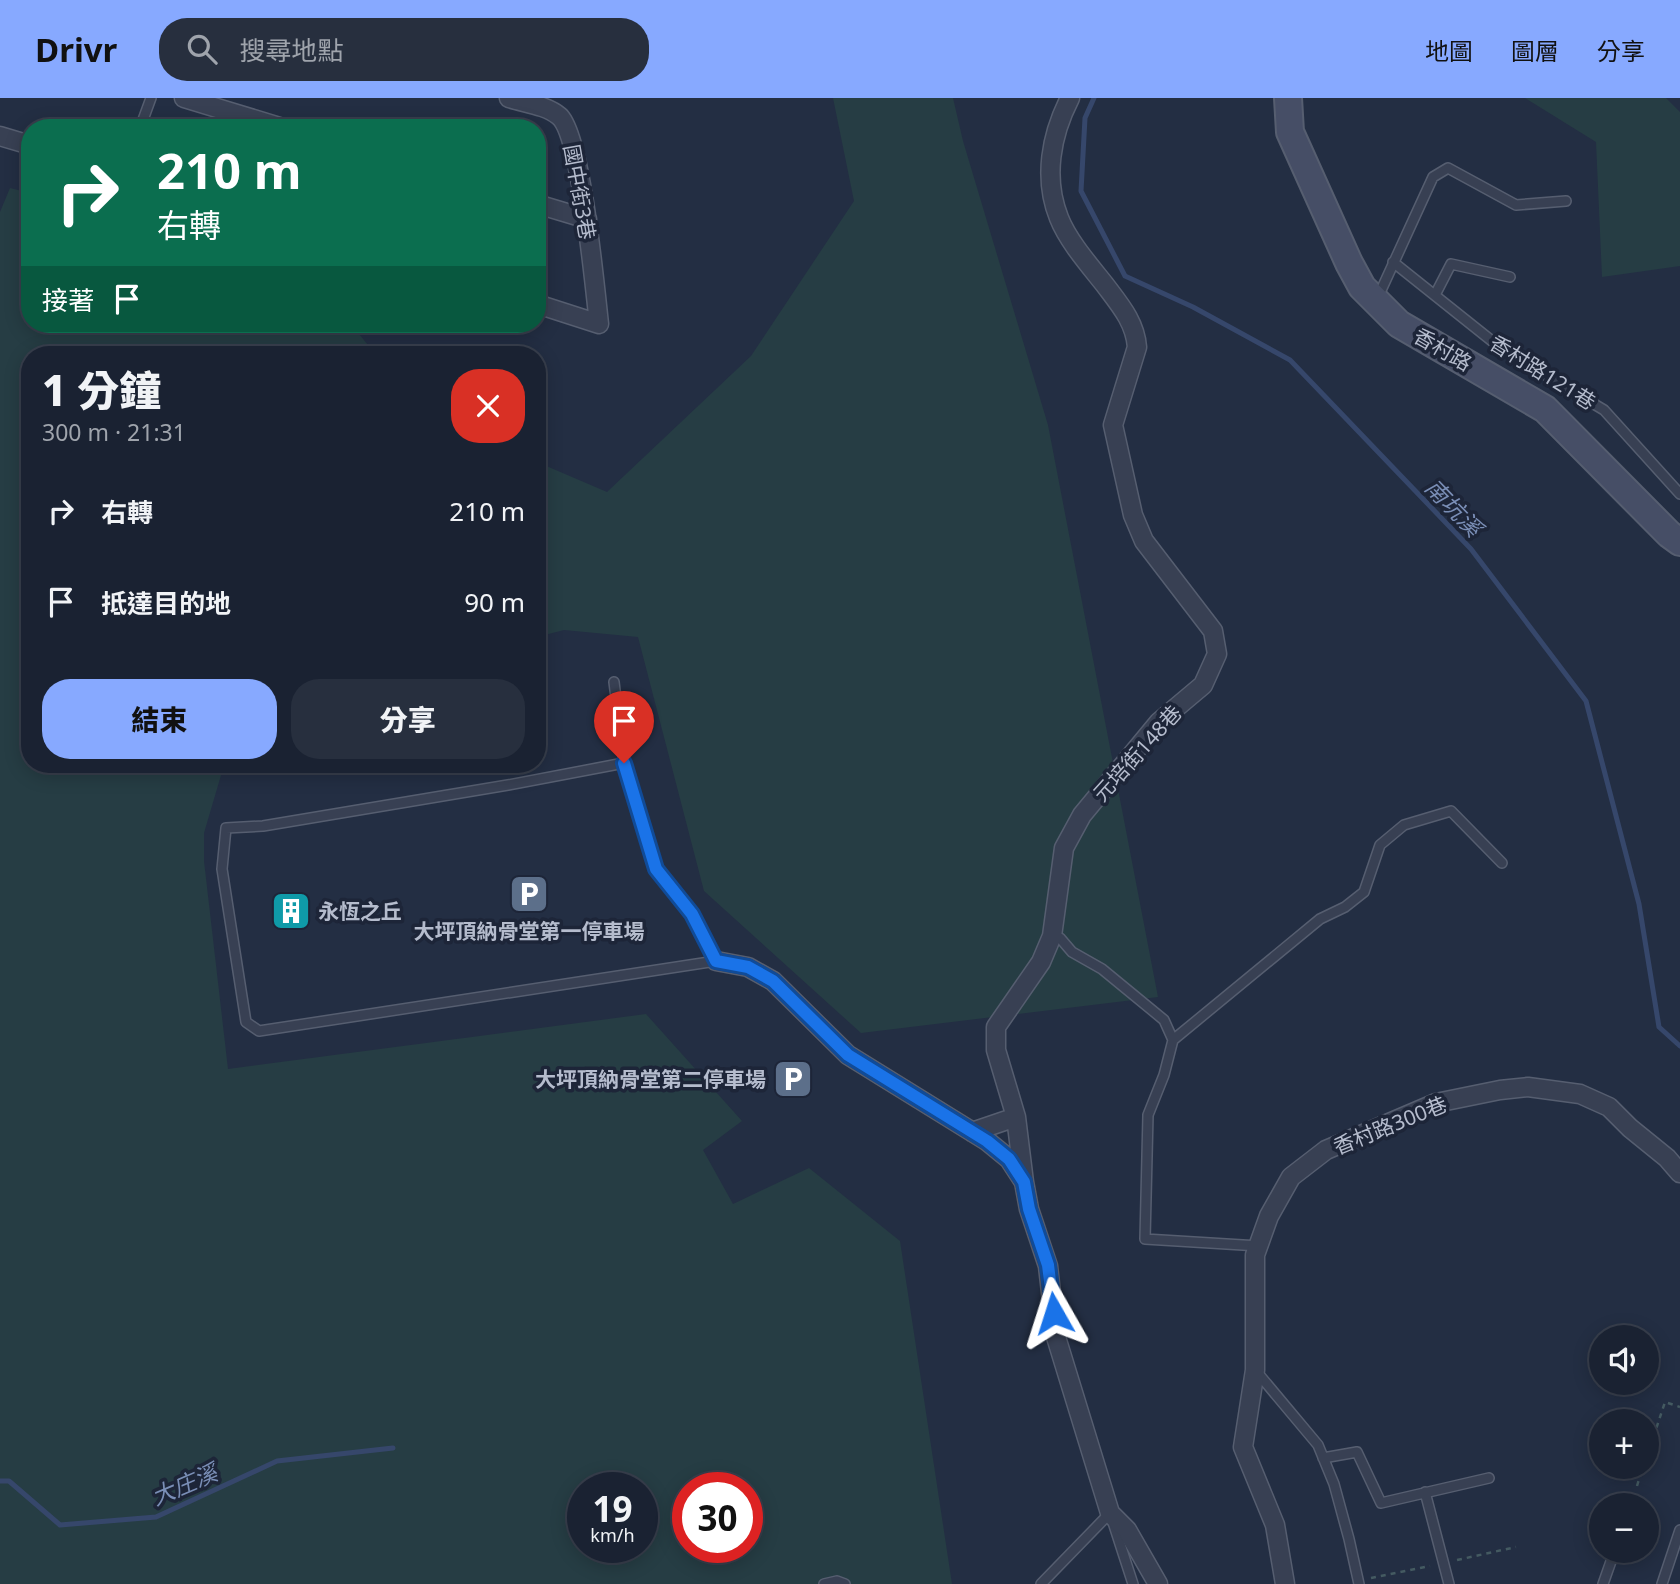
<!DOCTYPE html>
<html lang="zh-TW">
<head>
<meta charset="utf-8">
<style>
  body { margin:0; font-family:"Noto Sans","Noto Sans TC",sans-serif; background:#272f3e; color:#f1f3f6; height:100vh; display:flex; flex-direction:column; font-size:26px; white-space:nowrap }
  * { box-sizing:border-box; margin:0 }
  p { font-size:23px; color:#9fa4ac }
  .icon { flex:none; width:38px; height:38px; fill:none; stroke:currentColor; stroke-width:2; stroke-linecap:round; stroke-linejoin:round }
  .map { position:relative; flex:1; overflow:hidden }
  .side { position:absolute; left:21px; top:248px; width:525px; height:427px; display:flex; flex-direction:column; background:#1a2232; border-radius:28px; box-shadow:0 4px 18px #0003,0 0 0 2px #383f4d }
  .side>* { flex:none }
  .top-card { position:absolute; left:21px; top:21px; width:525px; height:214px; border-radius:28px; box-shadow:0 4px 18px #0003,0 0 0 2px #383f4d; background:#0b6e4f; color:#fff; overflow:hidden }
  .controls { position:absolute; left:1589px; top:1227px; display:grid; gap:14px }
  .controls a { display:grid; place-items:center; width:70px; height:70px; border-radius:50%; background:#1a2232; box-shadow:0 4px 18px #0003,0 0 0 2px #383f4d; font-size:35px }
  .speed { position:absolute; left:567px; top:1374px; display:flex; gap:14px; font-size:35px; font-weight:700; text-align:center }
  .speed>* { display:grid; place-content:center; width:91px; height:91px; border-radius:50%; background:#1a2232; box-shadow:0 4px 18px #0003,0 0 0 2px #383f4d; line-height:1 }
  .speed small { font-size:18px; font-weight:400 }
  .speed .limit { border:10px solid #d22; background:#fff; color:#111 }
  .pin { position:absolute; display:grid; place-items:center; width:60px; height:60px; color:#fff; margin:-72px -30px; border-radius:50% 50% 50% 0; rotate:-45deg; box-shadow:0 0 7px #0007 }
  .pin .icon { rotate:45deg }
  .me { position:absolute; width:77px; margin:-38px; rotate:354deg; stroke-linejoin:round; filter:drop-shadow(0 0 5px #0008) }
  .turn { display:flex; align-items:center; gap:24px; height:147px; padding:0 21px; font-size:32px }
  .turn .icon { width:91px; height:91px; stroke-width:2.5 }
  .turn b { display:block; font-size:49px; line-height:60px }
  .then { display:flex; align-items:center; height:66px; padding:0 21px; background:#0003; gap:14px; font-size:26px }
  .round { display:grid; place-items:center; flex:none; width:74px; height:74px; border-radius:28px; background:#272f3e }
  .overview { display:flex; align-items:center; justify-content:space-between; height:119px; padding:0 21px }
  h1 { font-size:42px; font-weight:800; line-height:52px }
  .action { display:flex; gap:14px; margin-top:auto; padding:14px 21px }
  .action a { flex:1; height:80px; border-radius:28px; background:#87a9ff; color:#111; font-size:28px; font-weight:800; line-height:80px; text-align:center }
  .action a+a { background:#272f3e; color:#f1f3f6 }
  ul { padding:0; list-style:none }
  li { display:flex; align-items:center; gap:21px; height:91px; padding:0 21px }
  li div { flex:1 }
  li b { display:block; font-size:26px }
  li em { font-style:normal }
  header { display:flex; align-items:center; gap:42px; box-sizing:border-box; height:98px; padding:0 35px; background:#87a9ff; color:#111 }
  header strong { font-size:33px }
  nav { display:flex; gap:38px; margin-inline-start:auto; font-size:24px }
  .search { width:490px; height:63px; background:#272f3e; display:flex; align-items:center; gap:18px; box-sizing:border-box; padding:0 24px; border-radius:28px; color:#9fa4ac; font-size:26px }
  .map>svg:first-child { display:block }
</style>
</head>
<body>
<header>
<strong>Drivr</strong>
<div class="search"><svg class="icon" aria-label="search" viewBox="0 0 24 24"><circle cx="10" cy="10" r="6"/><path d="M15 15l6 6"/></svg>搜尋地點</div>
<nav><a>地圖</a><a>圖層</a><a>分享</a></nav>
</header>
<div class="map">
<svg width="1680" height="1486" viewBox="0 0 1680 1486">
  <rect width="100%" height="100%" fill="#232e43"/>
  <path fill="#263d44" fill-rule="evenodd" d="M 833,0 L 953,0 L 963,43 L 1048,327 L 1158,899 L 861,935 L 704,793 L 638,539 L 564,532 L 537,539 L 537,364 L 607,394 L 751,258 L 854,103 Z
    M 1525,0 L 1666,0 L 1680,14 L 1680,168 L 1602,179 L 1596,44 Z
    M 10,90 L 30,95 L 30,226 L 351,226 L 376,257 L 30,257 L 30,667 L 224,667 L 204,735 L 204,763 L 228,971 L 646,916 L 742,1023 L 703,1052 L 733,1106 L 809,1070 L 900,1143 L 952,1486 L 0,1486 L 0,114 ZM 583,1390 L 642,1390 L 642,1449 L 583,1449 ZM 688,1390 L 747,1390 L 747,1449 L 688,1449 Z"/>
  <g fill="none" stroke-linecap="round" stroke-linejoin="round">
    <path stroke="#36476b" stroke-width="5" d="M 1094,0 L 1085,20 L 1081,93 L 1125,178 L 1193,209 L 1290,262 L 1471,451 L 1586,603 L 1639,806 L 1659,929 L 1680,948
      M 0,1383 L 9,1383 L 60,1427 L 156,1419 L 277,1363 L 393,1350"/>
    <g stroke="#565e70" stroke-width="12">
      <path id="lane" d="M 140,30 L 151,0
        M 1393,164 L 1502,251 L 1604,312 L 1680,396
        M 1435,197 L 1451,166 L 1510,179
        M 1378,199 L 1433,79 L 1448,70 L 1516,107 L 1566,103
        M 614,584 L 624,665 L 656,771 L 693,816 L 716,863 L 259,933 L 246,924 L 222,771 L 226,730 L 263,728 L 508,687 L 624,665
        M 1052,838 L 1060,840 L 1072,854 L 1102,871 L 1164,922 L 1173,942 L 1164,977 L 1148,1017 L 1145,1141 L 1259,1148
        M 1173,942 L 1320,821 L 1345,809 L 1364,794 L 1380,747 L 1404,727 L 1451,713 L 1502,765
        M 1256,1273 L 1318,1347 L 1334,1386 L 1349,1441 L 1359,1486
        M 1323,1360 L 1357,1354 L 1381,1405 L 1489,1380
        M 1425,1394 L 1449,1486
        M 1630,1407 L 1632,1401
        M 824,1486 L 837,1483 L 845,1486
        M 1041,1486 L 1110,1415 L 1133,1486
        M 1603,1486 L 1615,1452
        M 1662,1486 L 1680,1432"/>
    </g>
    <g stroke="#565e70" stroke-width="21">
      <path id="street" d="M 184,0 L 283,30
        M 509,0 C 524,5 546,7 559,18 C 581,36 595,191 599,226 L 537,206
        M 0,38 L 30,47
        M 537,106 L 587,121
        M 716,863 L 748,869 L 773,883 L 848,957 L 987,1043 L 1009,1061 L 1024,1084 L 1029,1111 L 1048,1168 L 1056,1239 L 1110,1415 L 1127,1432 L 1158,1486
        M 972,1034 L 1016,1019
        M 1024,1084 L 1016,1019 L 996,952 L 996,929 L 1041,864 L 1052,838 L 1064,750 L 1082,717 L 1159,624 L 1203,587 L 1217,556 L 1213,533 L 1144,443 L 1133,417 L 1113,327 L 1137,249 C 1135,224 1120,207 1105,187 C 1090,168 1068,143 1059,120 C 1043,80 1051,37 1070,0
        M 1285,1486 L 1275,1427 L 1243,1349 L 1255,1272 L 1255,1157 L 1269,1118 L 1291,1079 L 1326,1052 L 1436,1005 L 1500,992 L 1528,989 L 1580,996 L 1609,1009 L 1630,1030 L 1667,1060 L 1680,1075"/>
    </g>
    <g stroke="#565e70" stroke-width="30">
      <path id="secondary" d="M 1288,0 L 1290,34 L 1349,165 L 1362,189 L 1399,226 L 1545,311 L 1669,436 L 1680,444"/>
    </g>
    <path stroke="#445a61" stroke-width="2.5" stroke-dasharray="5 5" stroke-linecap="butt" d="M 1647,1358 L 1665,1304 L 1680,1309
      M 1637,1388 L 1643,1368
      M 1457,1462 L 1516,1449
      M 1371,1480 L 1430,1468"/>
    <use href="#lane" stroke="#384053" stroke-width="9"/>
    <use href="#street" stroke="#384053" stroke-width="18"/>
    <use href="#secondary" stroke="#464e66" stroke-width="26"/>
  </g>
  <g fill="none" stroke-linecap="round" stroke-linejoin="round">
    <g stroke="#114b97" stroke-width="18">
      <path id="route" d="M 624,665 L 656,771 L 692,816 L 716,863 L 748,869 L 773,883 L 848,957 L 987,1043 L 1009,1061 L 1024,1084 L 1029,1111 L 1048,1167 L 1054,1215"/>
    </g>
    <use href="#route" stroke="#1a73e8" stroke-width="12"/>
  </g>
  <defs>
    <g id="parking-square" transform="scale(2.0125)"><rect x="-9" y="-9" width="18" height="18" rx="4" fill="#5c6f8a" stroke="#1d2538"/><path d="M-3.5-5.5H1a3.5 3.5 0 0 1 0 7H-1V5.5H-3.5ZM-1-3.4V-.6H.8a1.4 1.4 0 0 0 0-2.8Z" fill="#fff"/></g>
    <g id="building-square" transform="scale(2.0125)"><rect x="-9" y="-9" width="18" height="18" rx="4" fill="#0f9aa8" stroke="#1d2538"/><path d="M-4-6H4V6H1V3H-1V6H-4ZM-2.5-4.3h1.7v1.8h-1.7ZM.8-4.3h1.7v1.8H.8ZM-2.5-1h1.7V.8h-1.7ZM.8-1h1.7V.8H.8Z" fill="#fff"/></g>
  </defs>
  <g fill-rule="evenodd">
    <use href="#parking-square" x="529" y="796"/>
    <use href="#building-square" x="291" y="813"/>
    <use href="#parking-square" x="793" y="981"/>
  </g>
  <g text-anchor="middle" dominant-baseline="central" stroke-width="7" stroke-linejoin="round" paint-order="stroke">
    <g font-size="21" fill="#b5bccd" stroke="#1d2538">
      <text transform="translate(580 94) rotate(80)">國中街3巷</text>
      <text transform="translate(1443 251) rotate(30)">香村路</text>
      <text transform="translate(1543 274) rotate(32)">香村路121巷</text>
      <text transform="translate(1137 655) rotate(-48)">元培街148巷</text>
      <text transform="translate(1390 1027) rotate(-22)">香村路300巷</text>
    </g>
    <g font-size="21" font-weight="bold" fill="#b5bccd" stroke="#1d2538" text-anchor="start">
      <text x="318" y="813">永恆之丘</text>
      <text x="529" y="833" text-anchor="middle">大坪頂納骨堂第一停車場</text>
      <text x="766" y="981" text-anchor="end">大坪頂納骨堂第二停車場</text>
    </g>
    <g font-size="23" font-style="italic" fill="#7a8eb6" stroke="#1d2538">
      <text transform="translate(1454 409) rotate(46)">南坑溪</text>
      <text transform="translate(184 1386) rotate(-23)">大庄溪</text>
    </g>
  </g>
</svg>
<div class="controls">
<a><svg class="icon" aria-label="sound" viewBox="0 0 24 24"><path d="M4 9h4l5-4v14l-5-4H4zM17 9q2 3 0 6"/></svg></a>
<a>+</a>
<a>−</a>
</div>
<div class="speed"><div>19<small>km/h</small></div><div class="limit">30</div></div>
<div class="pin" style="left:624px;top:665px;background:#d93025"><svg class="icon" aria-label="arrive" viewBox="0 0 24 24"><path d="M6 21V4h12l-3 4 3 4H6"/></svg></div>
<svg class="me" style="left:1054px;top:1215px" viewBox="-20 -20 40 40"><path d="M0-17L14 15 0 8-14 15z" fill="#1a73e8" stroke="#fff" stroke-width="4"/></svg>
<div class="top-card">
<div class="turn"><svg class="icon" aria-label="right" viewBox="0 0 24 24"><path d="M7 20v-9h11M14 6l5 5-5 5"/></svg><div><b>210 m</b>右轉</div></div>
<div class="then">接著<svg class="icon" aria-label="arrive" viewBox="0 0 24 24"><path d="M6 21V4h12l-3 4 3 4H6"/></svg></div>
</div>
<section class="side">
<div class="overview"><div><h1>1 分鐘</h1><p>300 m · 21:31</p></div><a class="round" style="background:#d93025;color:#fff"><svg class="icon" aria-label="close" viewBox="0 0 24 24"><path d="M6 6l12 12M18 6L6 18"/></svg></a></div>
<ul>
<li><svg class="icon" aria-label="right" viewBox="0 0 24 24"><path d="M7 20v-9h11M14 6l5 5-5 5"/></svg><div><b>右轉</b></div><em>210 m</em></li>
<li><svg class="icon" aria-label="arrive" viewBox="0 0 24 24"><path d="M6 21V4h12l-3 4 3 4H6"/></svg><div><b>抵達目的地</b></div><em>90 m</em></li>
</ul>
<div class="action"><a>結束</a><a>分享</a></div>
</section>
</div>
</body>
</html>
